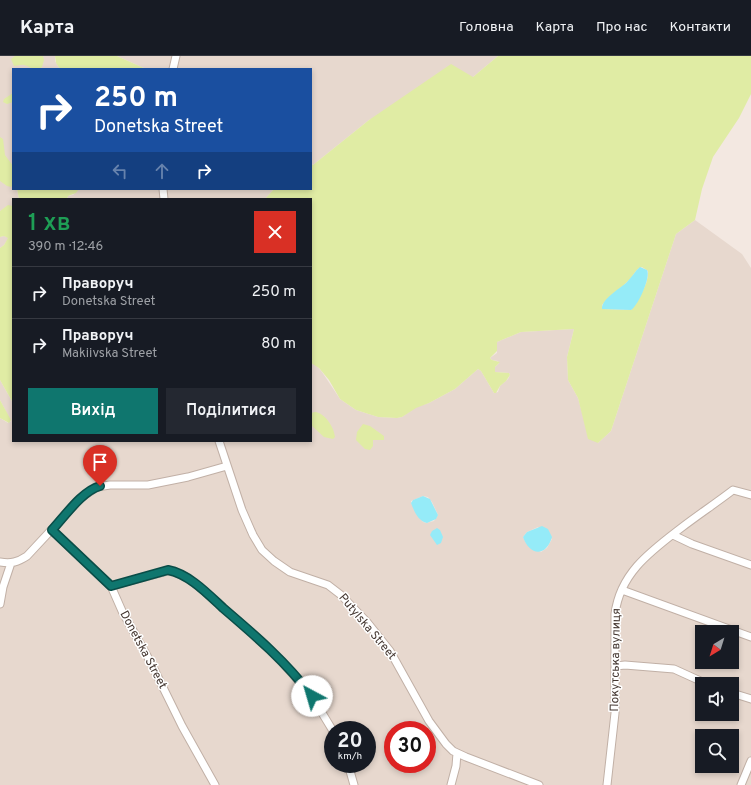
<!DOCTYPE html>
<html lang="uk">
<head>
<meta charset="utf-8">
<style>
  body { margin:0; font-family:Overpass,sans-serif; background:#242831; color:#f1f3f6; height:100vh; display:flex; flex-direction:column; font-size:15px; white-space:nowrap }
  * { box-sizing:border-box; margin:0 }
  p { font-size:13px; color:#9ea1a6 }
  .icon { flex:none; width:22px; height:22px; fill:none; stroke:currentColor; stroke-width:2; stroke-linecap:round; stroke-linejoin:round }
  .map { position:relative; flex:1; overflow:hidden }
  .panel { position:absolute; left:12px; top:142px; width:300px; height:244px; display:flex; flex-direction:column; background:#171b24; border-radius:0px; box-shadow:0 2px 6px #0003 }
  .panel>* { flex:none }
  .banner { position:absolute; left:12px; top:12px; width:300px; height:122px; border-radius:0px; box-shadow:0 2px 6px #0003; background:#1a4fa0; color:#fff; overflow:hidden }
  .needle { width:26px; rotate:218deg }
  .tools { position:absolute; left:695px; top:569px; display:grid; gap:8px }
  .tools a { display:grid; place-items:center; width:44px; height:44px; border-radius:0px; background:#171b24; box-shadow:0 2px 6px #0003; font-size:20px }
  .speed { position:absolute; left:324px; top:665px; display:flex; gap:8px; font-size:20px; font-weight:700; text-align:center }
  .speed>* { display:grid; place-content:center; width:52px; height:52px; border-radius:50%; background:#171b24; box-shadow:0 2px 6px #0003; line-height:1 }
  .speed small { font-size:10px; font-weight:400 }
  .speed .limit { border:6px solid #d22; background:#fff; color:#111 }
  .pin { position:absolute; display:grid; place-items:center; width:34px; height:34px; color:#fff; margin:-41px -17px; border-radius:50% 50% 50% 0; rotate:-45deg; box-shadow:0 0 4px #0007 }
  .pin .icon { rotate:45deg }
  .me { position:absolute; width:44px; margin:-22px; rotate:321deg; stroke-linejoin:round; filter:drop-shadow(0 0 3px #0008) }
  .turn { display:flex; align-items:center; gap:14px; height:84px; padding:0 16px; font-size:18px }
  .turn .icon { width:52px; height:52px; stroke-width:2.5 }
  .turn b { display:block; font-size:28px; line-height:34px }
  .lanes { display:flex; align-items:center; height:38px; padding:0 16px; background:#0003; justify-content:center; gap:20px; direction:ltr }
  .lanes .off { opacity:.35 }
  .round { display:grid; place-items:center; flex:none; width:42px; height:42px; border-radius:0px; background:#242831 }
  .head { display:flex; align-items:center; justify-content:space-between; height:68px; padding:0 16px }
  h1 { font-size:24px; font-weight:600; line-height:30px; color:#1e9e55 }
  .primary-button { display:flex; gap:8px; margin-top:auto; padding:8px 16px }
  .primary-button a { flex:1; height:46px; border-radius:0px; background:#0f766e; color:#fff; font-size:16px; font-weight:600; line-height:46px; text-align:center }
  .primary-button a+a { background:#242831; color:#f1f3f6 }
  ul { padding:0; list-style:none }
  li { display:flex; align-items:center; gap:12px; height:52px; padding:0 16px; border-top:1px solid #363941 }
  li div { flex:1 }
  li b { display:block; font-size:15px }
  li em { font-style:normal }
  header { display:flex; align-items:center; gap:24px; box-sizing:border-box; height:56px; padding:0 20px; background:#171b24; border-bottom:1px solid #363941 }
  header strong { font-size:19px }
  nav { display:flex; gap:22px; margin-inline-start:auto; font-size:14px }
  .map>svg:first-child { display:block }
</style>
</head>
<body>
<header>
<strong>Карта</strong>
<nav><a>Головна</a><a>Карта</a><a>Про нас</a><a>Контакти</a></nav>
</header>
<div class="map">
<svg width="751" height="729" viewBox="0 0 751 729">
  <rect width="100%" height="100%" fill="#f3e8e1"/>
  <path fill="#e7d8ce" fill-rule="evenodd" d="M 0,0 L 55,0 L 55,5 L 60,13 L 13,13 L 13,133 L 17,133 L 19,143 L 13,143 L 13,150 L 8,150 L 0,155 Z
    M 117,0 L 498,0 L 473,21 L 369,64 L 313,109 L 311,108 L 311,13 L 146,13 Z
    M 79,133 L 274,133 L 265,143 L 67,143 L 68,140 L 73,139 Z
    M 695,164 L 742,198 L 751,212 L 751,729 L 0,729 L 0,362 L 8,367 L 11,365 L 0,344 L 0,324 L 13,347 L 13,385 L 311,385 L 311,307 L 316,309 L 322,316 L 340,343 L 356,354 L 378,361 L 397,362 L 402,361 L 416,351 L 429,347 L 455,333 L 478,313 L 481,315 L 494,337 L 498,336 L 500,330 L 508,323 L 510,319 L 509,317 L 495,316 L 495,311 L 499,307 L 498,305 L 492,304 L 490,302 L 497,297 L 497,286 L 521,276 L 574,273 L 567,301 L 568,324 L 578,342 L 583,360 L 598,387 L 611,375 L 676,178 ZM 423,440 L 428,441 L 432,446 L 438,459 L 434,465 L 426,467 L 423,466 L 419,461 L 411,447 L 411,445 ZM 538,471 L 552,483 L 547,492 L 541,496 L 530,491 L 526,487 L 523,481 L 527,476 ZM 702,576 L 732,576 L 732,606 L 702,606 ZM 702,628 L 732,628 L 732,658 L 702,658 ZM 333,674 L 367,674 L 367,708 L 333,708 ZM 393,674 L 427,674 L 427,708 L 393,708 ZM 702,680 L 732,680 L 732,710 L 702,710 Z
    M 4,180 L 8,181 L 8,183 L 4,189 L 0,192 L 0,181 Z"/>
  <path fill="#e0eca4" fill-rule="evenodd" d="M 15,0 L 43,0 L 44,4 L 42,11 C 34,17 31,10 24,9 C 21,8 17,10 14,10 L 11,3 Z
    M 55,0 L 117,0 L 146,13 L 60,13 L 56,7 Z
    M 498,0 L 751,0 L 751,38 L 739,62 L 713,101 L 702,133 L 695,164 L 676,178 L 611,375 L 598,387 L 588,383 L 578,342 L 568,324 L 567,301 L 574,273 L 521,276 L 497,286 L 497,295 L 490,302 L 492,304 L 500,306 L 495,311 L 495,316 L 509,317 L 510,319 L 506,325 L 500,330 L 496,337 L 494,337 L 481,315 L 478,313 L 455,333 L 429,347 L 416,352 L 402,361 L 397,362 L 378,361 L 356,354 L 340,343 L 329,324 L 319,312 L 311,307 L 311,143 L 265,143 L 274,133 L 311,133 L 311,108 L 313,109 L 369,64 L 451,8 L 473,21 ZM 642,211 L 648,215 C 649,228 638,243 631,254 L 602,253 L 602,249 C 611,238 622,232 631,222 C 634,218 637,212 642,211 Z
    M 13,37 L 13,46 L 7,48 L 3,46 L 4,43 Z
    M 0,81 L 3,83 L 5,99 L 13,110 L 13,129 L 11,131 L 7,130 L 0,125 Z
    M 17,133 L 79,133 L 76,137 L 68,140 L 67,143 L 19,143 Z
    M 8,149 L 13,150 L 13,347 L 0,324 L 0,192 L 4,189 L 8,182 L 4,180 L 0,181 L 0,155 Z
    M 0,344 L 11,364 L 9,367 L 0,362 Z
    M 315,356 C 325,357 334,371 335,381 L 333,383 L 324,381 L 311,369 L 311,357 Z
    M 363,368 L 370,370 L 384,380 L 384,384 L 373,384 L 373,390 L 370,394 L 365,393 L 356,384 L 357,376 Z"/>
  <path fill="#95ebf8" d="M 640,211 L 647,214 C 651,221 638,250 631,254 L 602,253 C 601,243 621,232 627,226 C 632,221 635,215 640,211 Z
    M 423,440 L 430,443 L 438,459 L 436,463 L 427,467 C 418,465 414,455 411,447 L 413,444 Z
    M 542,470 L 548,473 L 552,481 C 546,502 529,499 523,481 L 527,476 Z
    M 437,472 L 440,474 L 443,481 L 441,487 L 437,489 L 430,479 L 432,475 Z"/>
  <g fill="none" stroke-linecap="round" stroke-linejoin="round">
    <g stroke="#c1b0a6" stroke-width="9">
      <path id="street" d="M 173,13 L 176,0
        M 163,133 L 164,143
        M 219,385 L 242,454 L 253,479 L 262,494 L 274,505 L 290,516 L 328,529 L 341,539 L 367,566 L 390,595 L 429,665 L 446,688 L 453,695 L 466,701 L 539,729
        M 52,474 L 111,530 L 122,555 L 151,607 L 182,670 L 215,729
        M 673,479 L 692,488 L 751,509
        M 0,506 C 11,508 18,506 27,500 L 82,441 L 97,431 L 110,429 L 148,429 L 188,421 L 227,410
        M 111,530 L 168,515 C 187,517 205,536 219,548 C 265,588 302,620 333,675
        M 622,534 L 751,581
        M 0,548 L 3,531 L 11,507
        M 616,610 L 625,609 L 674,613 L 707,628
        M 732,637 L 751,643
        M 348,708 L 354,729
        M 451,729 L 456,710 L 457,697
        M 607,729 L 615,657 L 615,558 C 620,517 651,495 681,472 C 698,459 716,447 733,434 L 751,439
        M 741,729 L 751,705"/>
    </g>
    <use href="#street" stroke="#fff" stroke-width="7"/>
  </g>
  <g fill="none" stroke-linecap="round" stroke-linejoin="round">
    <g stroke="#0a4d48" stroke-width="10">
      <path id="route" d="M 100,430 C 82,435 65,460 52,474 L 111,530 L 168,514 C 189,518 208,538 223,552 C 257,581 285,605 312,640"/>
    </g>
    <use href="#route" stroke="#0f766e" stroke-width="7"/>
  </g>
  <g text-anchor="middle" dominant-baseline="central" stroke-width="3" stroke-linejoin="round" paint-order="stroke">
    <g font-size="12" fill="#443731" stroke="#fff">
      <text transform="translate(367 571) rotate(50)">Putylska Street</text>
      <text transform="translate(143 594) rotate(62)">Donetska Street</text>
      <text transform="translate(616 604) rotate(-89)">Покутська вулиця</text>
    </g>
  </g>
</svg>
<div class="tools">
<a><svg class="needle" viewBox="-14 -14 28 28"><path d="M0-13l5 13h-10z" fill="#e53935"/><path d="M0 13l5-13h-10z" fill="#9ea1a6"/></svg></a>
<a><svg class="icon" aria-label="sound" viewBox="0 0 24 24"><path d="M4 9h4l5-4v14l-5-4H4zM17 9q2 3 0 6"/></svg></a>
<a><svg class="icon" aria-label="search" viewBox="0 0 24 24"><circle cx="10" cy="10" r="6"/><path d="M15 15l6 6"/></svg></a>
</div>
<div class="speed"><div>20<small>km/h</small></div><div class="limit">30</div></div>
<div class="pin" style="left:100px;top:430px;background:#d93025"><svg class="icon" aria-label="arrive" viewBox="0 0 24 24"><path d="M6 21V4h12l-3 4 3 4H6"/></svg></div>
<svg class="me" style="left:312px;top:640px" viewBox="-20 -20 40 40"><circle r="19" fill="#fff"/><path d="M0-13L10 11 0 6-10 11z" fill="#0f766e"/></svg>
<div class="banner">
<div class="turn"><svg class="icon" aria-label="right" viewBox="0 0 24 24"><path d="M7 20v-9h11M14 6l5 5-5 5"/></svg><div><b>250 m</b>Donetska Street</div></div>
<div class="lanes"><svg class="icon off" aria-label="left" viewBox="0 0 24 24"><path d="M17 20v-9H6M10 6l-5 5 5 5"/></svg><svg class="icon off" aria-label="ahead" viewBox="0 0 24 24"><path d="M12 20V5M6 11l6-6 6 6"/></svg><svg class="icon" aria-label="right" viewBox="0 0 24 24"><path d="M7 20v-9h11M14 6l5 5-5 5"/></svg></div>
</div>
<section class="panel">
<div class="head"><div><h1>1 хв</h1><p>390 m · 12:46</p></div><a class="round" style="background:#d93025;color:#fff"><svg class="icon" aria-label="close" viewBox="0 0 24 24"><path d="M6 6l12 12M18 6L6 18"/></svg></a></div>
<ul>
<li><svg class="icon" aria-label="right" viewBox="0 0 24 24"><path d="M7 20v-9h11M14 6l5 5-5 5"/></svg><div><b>Праворуч</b><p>Donetska Street</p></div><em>250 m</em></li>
<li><svg class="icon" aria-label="right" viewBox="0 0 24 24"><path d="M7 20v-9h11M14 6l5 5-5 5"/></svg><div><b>Праворуч</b><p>Makiivska Street</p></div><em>80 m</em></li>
</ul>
<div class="primary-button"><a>Вихід</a><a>Поділитися</a></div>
</section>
</div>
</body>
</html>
